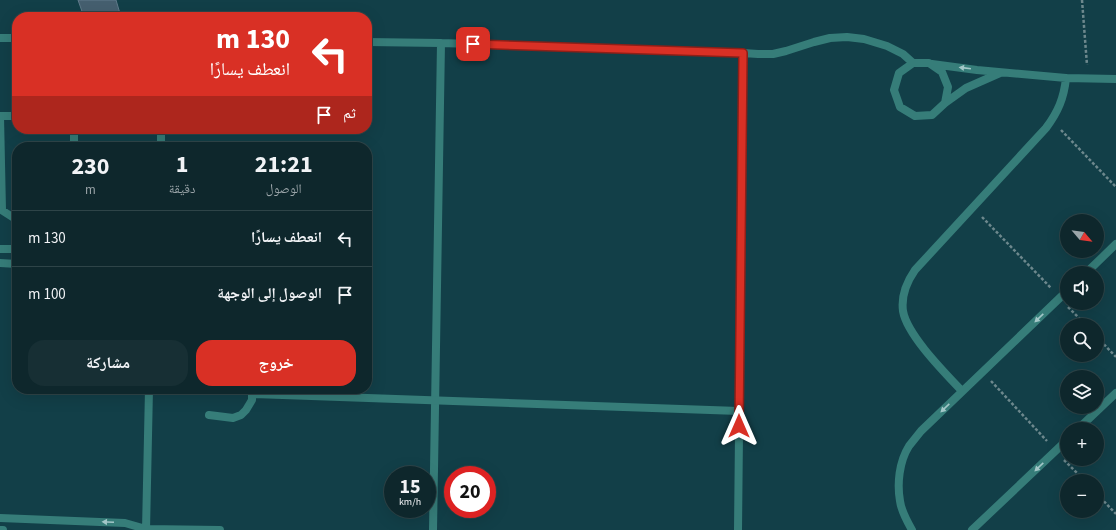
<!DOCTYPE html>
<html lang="ar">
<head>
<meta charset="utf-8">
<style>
  body { margin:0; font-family:"Source Sans 3","Noto Naskh Arabic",sans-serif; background:#172f34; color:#f1f3f6; direction:rtl; height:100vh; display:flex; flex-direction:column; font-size:15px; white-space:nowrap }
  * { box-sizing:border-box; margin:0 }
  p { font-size:13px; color:#9ba5a9 }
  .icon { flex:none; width:22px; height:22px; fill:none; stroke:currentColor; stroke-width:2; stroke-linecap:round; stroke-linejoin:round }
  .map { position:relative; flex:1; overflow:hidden; direction:ltr }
  .side { position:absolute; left:12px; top:142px; width:360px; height:252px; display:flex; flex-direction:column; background:#0e272c; border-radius:16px; box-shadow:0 4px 16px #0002,0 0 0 1px #2e4448; direction:rtl }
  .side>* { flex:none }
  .hud { position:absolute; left:12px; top:12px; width:360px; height:122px; border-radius:16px; box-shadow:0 4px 16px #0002,0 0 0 1px #2e4448; direction:rtl; background:#d93025; color:#fff; overflow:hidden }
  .needle { width:26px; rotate:119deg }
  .fabs { position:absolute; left:1060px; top:214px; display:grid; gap:8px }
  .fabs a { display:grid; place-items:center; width:44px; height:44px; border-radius:50%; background:#0e272c; box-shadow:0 4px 16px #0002,0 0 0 1px #2e4448; font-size:20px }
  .speed { position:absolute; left:384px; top:466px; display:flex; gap:8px; font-size:20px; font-weight:700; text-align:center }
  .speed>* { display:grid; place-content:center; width:52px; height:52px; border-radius:50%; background:#0e272c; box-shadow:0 4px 16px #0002,0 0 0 1px #2e4448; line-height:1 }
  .speed small { font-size:10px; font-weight:400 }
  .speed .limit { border:6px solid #d22; background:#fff; color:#111 }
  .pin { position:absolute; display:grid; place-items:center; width:34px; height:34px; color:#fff; margin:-17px; border-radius:8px; box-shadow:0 2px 6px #0006 }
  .me { position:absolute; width:44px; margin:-22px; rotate:0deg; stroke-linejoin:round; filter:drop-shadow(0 0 3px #0008) }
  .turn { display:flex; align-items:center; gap:14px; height:84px; padding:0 16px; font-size:18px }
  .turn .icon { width:52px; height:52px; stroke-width:2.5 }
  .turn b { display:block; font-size:28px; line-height:34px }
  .then { display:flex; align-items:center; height:38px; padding:0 16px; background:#0003; gap:8px; font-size:15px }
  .eta { display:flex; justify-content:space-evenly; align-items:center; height:68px; text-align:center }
  .eta b { font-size:24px; font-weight:700; line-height:28px }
  .cta { display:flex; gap:8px; margin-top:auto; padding:8px 16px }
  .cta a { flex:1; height:46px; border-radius:16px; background:#d93025; color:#fff; font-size:16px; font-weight:700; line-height:46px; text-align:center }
  .cta a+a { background:#172f34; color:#f1f3f6 }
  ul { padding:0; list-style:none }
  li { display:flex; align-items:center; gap:12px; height:56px; padding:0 16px; border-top:1px solid #2e4448 }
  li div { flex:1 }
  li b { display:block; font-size:15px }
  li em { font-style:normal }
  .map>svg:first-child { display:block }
</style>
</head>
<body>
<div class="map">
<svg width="1116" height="530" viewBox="0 0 1116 530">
  <rect width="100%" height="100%" fill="#13343b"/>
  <path fill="#123f48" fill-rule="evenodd" d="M 0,0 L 1116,0 L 1116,530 L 0,530 ZM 17,17 L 367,17 L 367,129 L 17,129 ZM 17,147 L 367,147 L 367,389 L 17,389 ZM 1067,221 L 1097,221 L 1097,251 L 1067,251 ZM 1067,273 L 1097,273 L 1097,303 L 1067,303 ZM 1067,325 L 1097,325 L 1097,355 L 1067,355 ZM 1067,377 L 1097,377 L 1097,407 L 1067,407 ZM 1067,429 L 1097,429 L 1097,459 L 1067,459 ZM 393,475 L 427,475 L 427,509 L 393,509 ZM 453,475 L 487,475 L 487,509 L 453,509 ZM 1067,481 L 1097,481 L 1097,511 L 1067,511 Z"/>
  <path fill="#455f6f" stroke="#607b8b" d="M 78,0 L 116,0 L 121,17 L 84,17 Z"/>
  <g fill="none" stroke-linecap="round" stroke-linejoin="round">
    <path stroke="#6d888d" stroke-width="2.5" stroke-dasharray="3 2" stroke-linecap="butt" d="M 1082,0 L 1087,65
      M 1061,130 L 1116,187
      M 982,217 L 1051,288
      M 1068,307 L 1086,325
      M 1097,337 L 1116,357
      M 991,381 L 1047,441
      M 1064,460 L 1085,481
      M 1097,494 L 1116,514"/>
    <path stroke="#367d79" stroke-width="8" d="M 0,38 L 17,38
      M 367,42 L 441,43 L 743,53 L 758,54 L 773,54 L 786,51 L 814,42 L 830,38 L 847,37 L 864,39 L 887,46 L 903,54 L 913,63 L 929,63 L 942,72 L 948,87 L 945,103 L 932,115 L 915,116 L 900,107 L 894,90 L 899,73 L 913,63
      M 932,64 L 977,70 L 1066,78 L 1116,79
      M 945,103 L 966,88 L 1000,73
      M 0,116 L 2,210
      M 0,116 L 17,116
      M 158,129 L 161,132 L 161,147
      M 74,147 L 74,129
      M 0,209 L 17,220
      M 0,249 L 17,249
      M 0,263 L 17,264
      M 1086,273 L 1116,244
      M 962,391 C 945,373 907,335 903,311 C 901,296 906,283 915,270 L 1046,128 C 1058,112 1064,98 1066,78
      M 1078,429 L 1116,393
      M 0,518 L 125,523 L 146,529 L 220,530
      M 0,530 L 3,530
      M 146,530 L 149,389
      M 433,530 L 441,43
      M 738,530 L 743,53
      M 912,530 C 908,523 901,509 900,501 C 897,484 899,462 909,446 C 913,441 917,436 921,431 L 1067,291
      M 972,530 L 1067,440"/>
    <path stroke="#367d79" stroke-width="8" d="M 252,394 L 739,411
      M 209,415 L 233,418 L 241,415 L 246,410 L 252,400 L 252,390"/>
  </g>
  <defs><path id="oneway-solid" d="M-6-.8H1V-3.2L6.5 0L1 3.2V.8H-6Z"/></defs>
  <g fill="#a3c7c8">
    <use href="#oneway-solid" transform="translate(965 68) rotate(-173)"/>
    <use href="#oneway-solid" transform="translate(1039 318) rotate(136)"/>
    <use href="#oneway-solid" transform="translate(945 408) rotate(136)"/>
    <use href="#oneway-solid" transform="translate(1039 467) rotate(136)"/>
    <use href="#oneway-solid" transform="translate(108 522) rotate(-178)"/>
  </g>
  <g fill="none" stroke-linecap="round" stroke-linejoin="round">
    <g stroke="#8d1f18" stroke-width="10">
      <path id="route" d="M 473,44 L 743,53 L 739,426"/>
    </g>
    <use href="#route" stroke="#d93025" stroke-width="7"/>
  </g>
</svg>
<div class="fabs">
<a><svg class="needle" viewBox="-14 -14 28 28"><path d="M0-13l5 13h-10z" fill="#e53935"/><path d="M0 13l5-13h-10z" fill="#9ba5a9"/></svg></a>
<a><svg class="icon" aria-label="sound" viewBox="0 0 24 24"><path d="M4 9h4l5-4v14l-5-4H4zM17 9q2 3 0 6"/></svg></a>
<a><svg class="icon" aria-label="search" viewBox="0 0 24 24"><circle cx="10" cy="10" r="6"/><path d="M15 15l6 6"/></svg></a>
<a><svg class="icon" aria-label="layers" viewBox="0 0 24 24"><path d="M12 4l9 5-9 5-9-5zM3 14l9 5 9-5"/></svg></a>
<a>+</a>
<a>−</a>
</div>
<div class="speed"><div>15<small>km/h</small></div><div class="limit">20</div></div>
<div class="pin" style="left:473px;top:44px;background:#d93025"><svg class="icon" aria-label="arrive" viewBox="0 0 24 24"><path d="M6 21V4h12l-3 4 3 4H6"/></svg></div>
<svg class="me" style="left:739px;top:426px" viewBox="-20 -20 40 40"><path d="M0-17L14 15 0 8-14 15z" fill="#d93025" stroke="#fff" stroke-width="4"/></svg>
<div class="hud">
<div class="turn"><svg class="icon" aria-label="left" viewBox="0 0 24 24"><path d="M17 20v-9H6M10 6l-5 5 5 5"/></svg><div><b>130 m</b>انعطف يسارًا</div></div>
<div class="then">ثم<svg class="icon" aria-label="arrive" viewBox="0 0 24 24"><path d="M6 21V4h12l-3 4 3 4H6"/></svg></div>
</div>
<section class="side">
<div class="eta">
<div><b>21:21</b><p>الوصول</p></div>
<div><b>1</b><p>دقيقة</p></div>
<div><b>230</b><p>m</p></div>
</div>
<ul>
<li><svg class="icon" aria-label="left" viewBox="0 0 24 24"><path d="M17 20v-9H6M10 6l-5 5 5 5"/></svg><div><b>انعطف يسارًا</b></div><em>130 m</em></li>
<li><svg class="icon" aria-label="arrive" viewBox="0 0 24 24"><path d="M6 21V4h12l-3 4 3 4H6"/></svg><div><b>الوصول إلى الوجهة</b></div><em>100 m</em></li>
</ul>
<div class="cta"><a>خروج</a><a>مشاركة</a></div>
</section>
</div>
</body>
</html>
